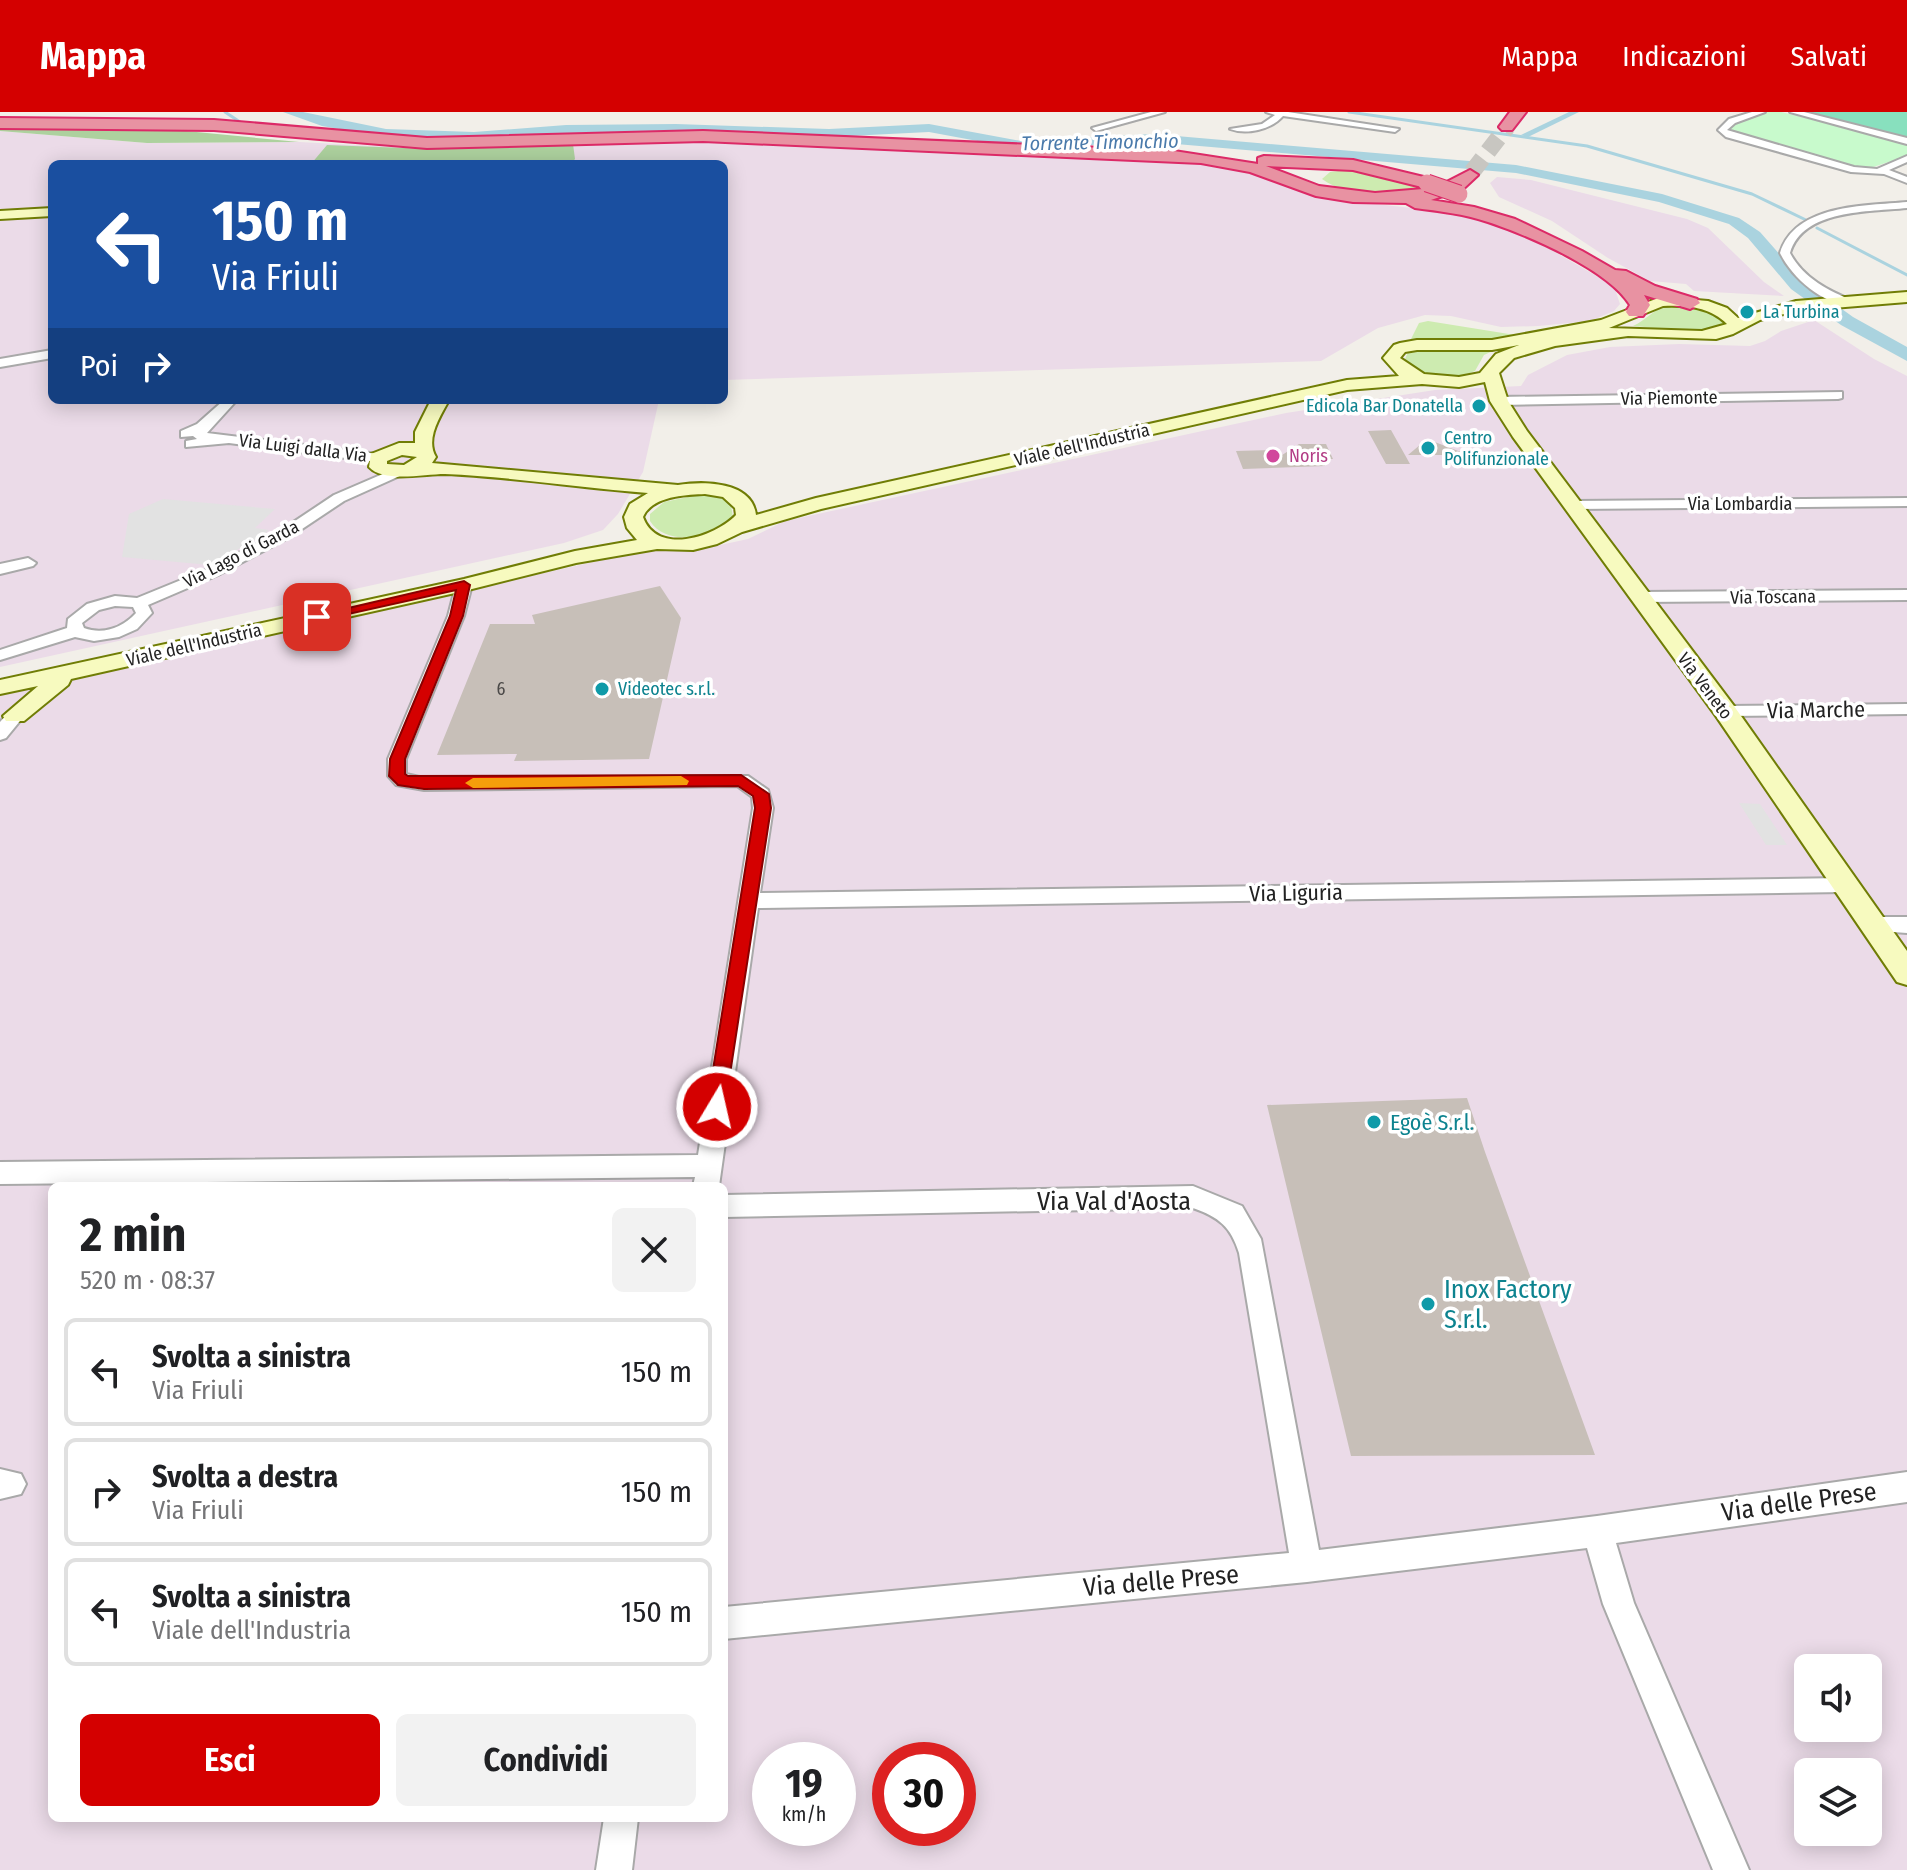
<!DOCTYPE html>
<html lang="it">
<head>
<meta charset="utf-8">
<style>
  body { margin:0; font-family:"Fira Sans Condensed",sans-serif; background:#f2f2f2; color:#202124; height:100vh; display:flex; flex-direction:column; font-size:30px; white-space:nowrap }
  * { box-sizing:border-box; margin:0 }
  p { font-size:26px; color:#757577 }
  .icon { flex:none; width:44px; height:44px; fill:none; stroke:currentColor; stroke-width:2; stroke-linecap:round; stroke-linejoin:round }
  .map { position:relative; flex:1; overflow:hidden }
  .sheet { position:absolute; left:48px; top:1070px; width:680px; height:640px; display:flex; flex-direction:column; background:#fff; border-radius:12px; box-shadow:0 4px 20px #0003 }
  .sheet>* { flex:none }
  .guide { position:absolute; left:48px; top:48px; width:680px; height:244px; border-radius:12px; box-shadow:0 4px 20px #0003; background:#1a4fa0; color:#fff; overflow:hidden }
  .buttons { position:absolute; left:1794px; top:1542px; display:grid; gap:16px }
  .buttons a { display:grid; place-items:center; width:88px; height:88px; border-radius:12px; background:#fff; box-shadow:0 4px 20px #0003; font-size:40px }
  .speed { position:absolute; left:752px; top:1630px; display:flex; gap:16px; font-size:40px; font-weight:700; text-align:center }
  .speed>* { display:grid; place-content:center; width:104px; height:104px; border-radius:50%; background:#fff; box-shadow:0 4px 20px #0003; line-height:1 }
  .speed small { font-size:20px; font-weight:400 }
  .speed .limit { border:12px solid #d22; background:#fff; color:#111 }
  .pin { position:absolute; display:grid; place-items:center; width:68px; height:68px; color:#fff; margin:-34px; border-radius:16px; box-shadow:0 4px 12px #0006 }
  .me { position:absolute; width:88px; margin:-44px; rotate:9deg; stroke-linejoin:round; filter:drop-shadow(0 0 6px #0008) }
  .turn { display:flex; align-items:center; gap:28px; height:168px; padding:0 32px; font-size:36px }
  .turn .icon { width:104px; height:104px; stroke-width:2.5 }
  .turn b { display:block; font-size:56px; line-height:68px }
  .then { display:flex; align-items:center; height:76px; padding:0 32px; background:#0003; gap:16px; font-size:30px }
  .round { display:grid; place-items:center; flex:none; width:84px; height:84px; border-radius:12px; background:#f2f2f2 }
  .overview { display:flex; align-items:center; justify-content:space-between; height:136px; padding:0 32px }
  h1 { font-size:48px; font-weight:700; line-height:60px }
  .action { display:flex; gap:16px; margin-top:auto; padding:16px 32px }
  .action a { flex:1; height:92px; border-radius:12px; background:#d40000; color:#fff; font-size:32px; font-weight:700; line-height:92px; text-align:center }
  .action a+a { background:#f2f2f2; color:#202124 }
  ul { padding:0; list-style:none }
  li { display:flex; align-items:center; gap:24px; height:108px; margin:0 16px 12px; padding:0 16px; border:4px solid #e0e0e0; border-radius:12px }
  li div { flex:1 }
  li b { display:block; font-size:30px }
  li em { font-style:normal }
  header { display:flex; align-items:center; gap:48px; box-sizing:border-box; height:112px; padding:0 40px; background:#d40000; color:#fff }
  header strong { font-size:38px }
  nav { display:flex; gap:44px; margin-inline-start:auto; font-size:28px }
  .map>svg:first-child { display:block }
</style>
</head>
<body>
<header>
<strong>Mappa</strong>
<nav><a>Mappa</a><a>Indicazioni</a><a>Salvati</a></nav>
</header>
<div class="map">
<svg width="1907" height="1758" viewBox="0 0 1907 1758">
  <rect width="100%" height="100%" fill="#f2efe9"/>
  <path fill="#ebdbe8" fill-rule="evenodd" d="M 0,19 L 147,31 L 299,30 L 431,37 L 669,30 L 898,35 L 1195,50 L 1233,54 L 1320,86 L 1449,100 L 1520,120 L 1614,174 L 1620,192 L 1614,199 L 1590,209 L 1538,214 L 1501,215 L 1451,204 L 1425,203 L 1378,216 L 1321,249 L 724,268 L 724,52 L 52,52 L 52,288 L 659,288 L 643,360 L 618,402 L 603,418 L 564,431 L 0,555 Z
    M 1497,65 L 1531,68 L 1687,107 L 1708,116 L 1764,170 L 1784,184 L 1694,179 L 1686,172 L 1650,169 L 1608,146 L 1552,109 L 1499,85 L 1490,71 Z
    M 1814,208 L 1874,247 L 1907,264 L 1907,1758 L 0,1758 L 0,582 L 638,440 L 669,435 L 711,435 L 748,427 L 785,409 L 1286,301 L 1435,278 L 1521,274 L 1528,263 L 1567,243 L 1610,235 L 1679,232 L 1750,234 L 1765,229 L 1781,219 ZM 52,1074 L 724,1074 L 724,1706 L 52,1706 ZM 1808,1556 L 1868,1556 L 1868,1616 L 1808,1616 ZM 770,1648 L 838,1648 L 838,1716 L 770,1716 ZM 890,1648 L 958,1648 L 958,1716 L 890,1716 ZM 1808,1660 L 1868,1660 L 1868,1720 L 1808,1720 Z"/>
  <path fill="#cdebb0" d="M 1355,57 L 1431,76 C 1397,80 1352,89 1322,67 L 1330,60 Z
    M 1669,193 C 1687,193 1717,194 1724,214 C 1706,227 1655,215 1633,214 C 1647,208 1654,196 1669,193 Z
    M 1428,209 L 1527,225 L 1474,231 L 1410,229 L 1419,211 Z
    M 1409,238 L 1495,238 L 1484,243 L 1475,259 C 1454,268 1419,268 1405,247 Z
    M 702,382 L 724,387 L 731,393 L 733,406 C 715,427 666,435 650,409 L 650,402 L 664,390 Z"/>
  <path fill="#add19e" d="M 0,15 L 155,16 L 299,30 L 147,31 L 0,19 Z
    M 573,32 L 575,47 L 571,52 L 311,52 L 327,33 L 431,37 Z"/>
  <path fill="#c8facc" d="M 1766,0 L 1781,0 L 1907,31 L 1907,44 L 1867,57 L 1852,56 L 1725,19 L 1749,4 Z"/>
  <path fill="#88e0be" d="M 1803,0 L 1907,0 L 1907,28 Z"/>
  <path fill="#e2e2e2" d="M 163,387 L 275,397 L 255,416 L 269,418 L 262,424 L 210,453 L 122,445 L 129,402 Z
    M 1739,691 L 1760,692 L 1787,733 L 1766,733 Z"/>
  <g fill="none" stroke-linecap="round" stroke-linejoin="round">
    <path stroke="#aad3df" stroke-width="3" d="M 225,0 L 240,10
      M 1349,0 L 1587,34 L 1752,82 L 1806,108
      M 1817,116 L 1907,163"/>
    <path fill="#aad3df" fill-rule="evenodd" d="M 1569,0 L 1579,0 L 1528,25 L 1521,23 Z"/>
    <path fill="#aad3df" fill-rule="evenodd" d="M 283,0 L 303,0 L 386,17 L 474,20 L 566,13 L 676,12 L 829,17 L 929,12 L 1021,29 L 1153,22 L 1516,53 L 1662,82 L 1739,106 L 1760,120 L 1803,169 L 1853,205 L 1907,235 L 1907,249 L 1841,213 L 1791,177 L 1748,126 L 1729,112 L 1659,90 L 1516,61 L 1153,30 L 1021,37 L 929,20 L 829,25 L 676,20 L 566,21 L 474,28 L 386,25 L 322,14 Z"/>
  </g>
  <path fill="#c7bfb8" d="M 1391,318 L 1405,343 L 1410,352 L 1386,352 L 1368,319 Z
    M 1427,327 L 1466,342 L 1466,343 L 1408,343 Z
    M 1299,332 L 1326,332 L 1333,347 L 1322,347 L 1325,354 L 1243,357 L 1236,339 L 1272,338 L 1276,347 Z
    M 660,474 L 681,506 L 649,647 L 514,649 L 517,642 L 437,643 L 490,512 L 535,512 L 532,503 Z
    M 1467,986 L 1485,1040 L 1595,1343 L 1351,1344 L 1267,993 Z"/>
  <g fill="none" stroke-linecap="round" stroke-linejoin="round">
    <path stroke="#c8c6c1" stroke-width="17" stroke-dasharray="17 9" stroke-linecap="butt" d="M 1472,60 L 1507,15"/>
    <g stroke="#a9a9a9" stroke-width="4">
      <path id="street" d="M 1151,0 L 1165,0 L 1096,19 L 1092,16 Z
        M 1266,0 L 1288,0 L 1399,17 L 1395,20 L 1283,4 C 1271,18 1246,23 1230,17 L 1262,12 L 1275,3 Z
        M 1752,0 L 1765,0 L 1735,11 L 1727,18 L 1854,55 L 1877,57 L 1907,44 L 1907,50 L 1889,58 L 1907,65 L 1907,71 L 1884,62 L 1851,60 L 1726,25 L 1718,18 L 1729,7 Z
        M 1790,0 L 1804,0 L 1907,26 L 1907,32 Z
        M 1907,90 L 1907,96 C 1869,100 1803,97 1790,141 C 1803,166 1829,179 1854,189 L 1854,193 C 1825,195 1792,166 1780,141 C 1795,92 1865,94 1907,90 Z
        M 52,238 L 52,246 L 0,255 L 0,247 Z
        M 1842,280 L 1842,286 L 1838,287 L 1499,293 L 1493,289 L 1499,285 Z
        M 224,288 L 237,288 L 207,321 L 378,342 L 385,346 L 378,350 L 229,331 L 186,335 L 186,329 L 197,327 L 193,324 L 181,325 L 181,319 L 197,312 Z
        M 399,355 L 406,359 L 404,362 L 344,389 L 290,425 L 218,463 L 148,493 L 152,501 L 137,517 L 119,525 L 94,529 L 75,525 L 0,548 L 0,538 L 67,516 L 68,507 L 87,492 L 115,484 L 137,486 L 208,457 L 280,419 L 334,383 ZM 115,494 L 133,495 L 136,501 C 122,516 103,523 84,516 L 82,511 L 99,498 Z
        M 1907,386 L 1907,394 L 1574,397 L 1567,393 L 1574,389 Z
        M 28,446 L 36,451 L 33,454 L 0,462 L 0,452 Z
        M 464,468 L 472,473 L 464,504 L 406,647 L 406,662 L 424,666 L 748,664 L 768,678 L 773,696 L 760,781 L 1844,766 L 1851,768 L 1854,773 L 1851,778 L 1844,780 L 758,796 L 719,1074 L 693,1074 L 695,1065 L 0,1072 L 0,1050 L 698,1043 L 753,696 L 752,685 L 737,674 L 424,678 L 396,673 L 388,664 L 388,647 L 448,504 L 456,473 Z
        M 1907,478 L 1907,488 L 1638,490 L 1630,485 L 1638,480 Z
        M 1907,592 L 1907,602 L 1725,604 L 1716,599 L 1725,594 Z
        M 15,598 L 24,604 L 6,626 L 0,628 L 0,610 L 9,600 Z
        M 1873,805 L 1907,805 L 1907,821 L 1866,818 L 1863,813 L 1866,808 Z
        M 1193,1074 L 1242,1094 L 1261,1127 L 1319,1438 L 1597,1404 L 1907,1360 L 1907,1390 L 1616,1431 L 1634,1491 L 1749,1758 L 1713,1758 L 1603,1492 L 1587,1436 L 1307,1470 L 724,1527 L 724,1495 L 1289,1441 L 1239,1141 C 1231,1115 1219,1105 1193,1096 L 724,1105 L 724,1083 Z
        M 0,1357 L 21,1362 L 26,1372 L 21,1382 L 0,1387 Z
        M 604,1706 L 638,1706 L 632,1758 L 596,1758 Z"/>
    </g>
    <g stroke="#707d05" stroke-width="4">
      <path id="secondary" d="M 52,96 L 52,104 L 0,107 L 0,99 Z
        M 1907,180 L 1907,190 L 1796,199 L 1760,208 L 1733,222 L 1716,227 L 1628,224 L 1555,234 L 1514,246 L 1499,261 L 1508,289 L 1527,319 L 1734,594 L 1907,839 L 1907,873 L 1897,870 L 1716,604 L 1513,325 L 1490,289 L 1485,270 L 1459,275 L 1422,272 L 1347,278 L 821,397 L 742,420 L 717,432 L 693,438 L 657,437 L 576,451 L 464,479 L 71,567 L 68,573 L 24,609 L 6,609 L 3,604 L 38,574 L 0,582 L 0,568 L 464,467 L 575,439 L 637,428 L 627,416 L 624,405 L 630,392 L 648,381 C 581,376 513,365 445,362 C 424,362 383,371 369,355 L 371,342 L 399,331 L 415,331 L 415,320 L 431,288 L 449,288 C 440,305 425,327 436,345 L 432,351 L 678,373 C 704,369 752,369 756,403 L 816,386 L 1347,268 L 1399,264 L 1383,246 L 1394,233 L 1400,231 L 1417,228 L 1492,228 L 1601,208 L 1661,185 L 1708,189 L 1727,196 L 1738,206 L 1796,189 ZM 1663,194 C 1687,193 1710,195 1727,212 L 1702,219 L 1609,216 ZM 1519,233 L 1496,242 L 1480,261 L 1459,265 L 1424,262 L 1400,246 L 1405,240 L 1417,238 L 1492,238 ZM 402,343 L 417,345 L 404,353 L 387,352 L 387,349 ZM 705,382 L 723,385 L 735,396 L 736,403 C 715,425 657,444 643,405 C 652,384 685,383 705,382 Z"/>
    </g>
    <g stroke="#dc2a67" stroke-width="4">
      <path id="highway" d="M 1510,0 L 1526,0 L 1512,18 L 1502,18 L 1499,15 Z
        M 0,6 L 214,8 L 427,26 L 703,19 L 1174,39 L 1258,52 L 1258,46 L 1264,44 L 1353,48 L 1432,67 L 1435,71 L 1426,76 L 1353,58 L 1266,54 L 1319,74 L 1375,81 L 1435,76 L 1470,58 L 1478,63 L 1463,77 L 1431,88 L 1474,95 L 1515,107 L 1582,139 L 1615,158 L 1626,159 L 1655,174 L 1697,187 L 1700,191 L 1690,197 L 1644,183 L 1650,193 L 1643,204 L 1629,204 L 1626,200 L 1630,193 C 1608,157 1527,123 1488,110 C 1464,102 1439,99 1415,96 L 1406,91 L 1353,90 L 1316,84 L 1250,60 L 1201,51 L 703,29 L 427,36 L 214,18 L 0,16 Z"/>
    </g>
    <use href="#street" fill="#fff" fill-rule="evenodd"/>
    <use href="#secondary" fill="#f7fabf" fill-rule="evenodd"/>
    <use href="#highway" fill="#e892a2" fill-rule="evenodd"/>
    <g stroke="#dc2a67" stroke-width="19" stroke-linecap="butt">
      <path id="highway-bridge" d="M 1427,71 L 1459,82"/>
    </g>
    <use href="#highway-bridge" stroke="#e892a2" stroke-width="17"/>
  </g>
  <path fill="#d40000" stroke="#8a0000" stroke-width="2" d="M 464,469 L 470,473 L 463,504 L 405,647 L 405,662 L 408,664 L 741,663 L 769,682 L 771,696 L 724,1001 L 717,1003 L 710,1001 L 707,995 L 755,696 L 753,684 L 738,674 L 424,677 L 398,673 L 389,664 L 390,647 L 450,504 L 456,478 L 317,509 L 310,505 Z"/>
  <path fill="#f59e0b" d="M 681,664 L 689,669 L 687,673 L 473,676 L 465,671 L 473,666 Z"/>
  <g fill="#0f9aa8" stroke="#fff" stroke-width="3">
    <circle cx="1747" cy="200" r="8"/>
    <circle cx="1479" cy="294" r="8"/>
    <circle cx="1428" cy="336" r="8"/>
    <circle cx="602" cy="577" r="8"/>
    <circle cx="1374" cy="1010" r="8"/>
    <circle cx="1428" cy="1192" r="8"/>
  </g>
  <circle fill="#d1479c" stroke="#fff" stroke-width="3" cx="1273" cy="344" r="8"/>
  <g text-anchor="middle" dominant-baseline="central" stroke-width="7" stroke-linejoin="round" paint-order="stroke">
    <g font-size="18" fill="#0d838f" stroke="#fff" text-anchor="start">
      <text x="1763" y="200">La Turbina</text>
      <text x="1463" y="294" text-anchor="end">Edicola Bar Donatella</text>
      <text x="1444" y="326">Centro<tspan x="1444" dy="21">Polifunzionale</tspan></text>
      <text x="618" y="577">Videotec s.r.l.</text>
    </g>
    <g font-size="18" fill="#222" stroke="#fff">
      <text transform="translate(1669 286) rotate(-1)">Via Piemonte</text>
      <text transform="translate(1082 333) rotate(-13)">Viale dell'Industria</text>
      <text transform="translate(303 336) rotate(7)">Via Luigi dalla Via</text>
      <text x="1740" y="392">Via Lombardia</text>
      <text transform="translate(241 442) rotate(-27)">Via Lago di Garda</text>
      <text transform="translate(1773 485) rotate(-1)">Via Toscana</text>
      <text transform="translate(194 533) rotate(-13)">Viale dell'Industria</text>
      <text transform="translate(1705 574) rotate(53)">Via Veneto</text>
    </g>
    <g font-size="18" fill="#b23c85" stroke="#fff" text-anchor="start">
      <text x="1289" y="344">Noris</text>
    </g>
    <g font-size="18" fill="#4b4948">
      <text x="501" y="577">6</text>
    </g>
    <g font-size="20" font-style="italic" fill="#4a7aab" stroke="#fff">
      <text transform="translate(1100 30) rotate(-1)">Torrente Timonchio</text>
    </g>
    <g font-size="22" fill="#222" stroke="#fff">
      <text transform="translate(1816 598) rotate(-1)">Via Marche</text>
      <text transform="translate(1296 781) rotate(-1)">Via Liguria</text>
    </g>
    <g font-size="22" fill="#0d838f" stroke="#fff" text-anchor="start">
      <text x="1390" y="1010">Egoè S.r.l.</text>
    </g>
    <g font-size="26" fill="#222" stroke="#fff">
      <text x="1114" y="1089">Via Val d'Aosta</text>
      <text transform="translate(1799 1390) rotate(-8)">Via delle Prese</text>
      <text transform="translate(1161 1469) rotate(-5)">Via delle Prese</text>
    </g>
    <g font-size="26" fill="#0d838f" stroke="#fff" text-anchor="start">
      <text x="1444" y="1177">Inox Factory<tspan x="1444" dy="30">S.r.l.</tspan></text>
    </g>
  </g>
</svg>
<div class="buttons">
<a><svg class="icon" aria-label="sound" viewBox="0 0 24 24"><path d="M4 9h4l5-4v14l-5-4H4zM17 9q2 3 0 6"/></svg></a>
<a><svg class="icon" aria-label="layers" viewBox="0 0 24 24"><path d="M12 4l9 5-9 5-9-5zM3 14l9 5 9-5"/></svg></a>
</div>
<div class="speed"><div>19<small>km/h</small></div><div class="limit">30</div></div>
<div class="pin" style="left:317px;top:505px;background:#d93025"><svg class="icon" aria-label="arrive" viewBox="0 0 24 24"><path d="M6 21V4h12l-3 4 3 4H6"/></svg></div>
<svg class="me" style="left:717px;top:995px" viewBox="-20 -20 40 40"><circle r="17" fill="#d40000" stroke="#fff" stroke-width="3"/><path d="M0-11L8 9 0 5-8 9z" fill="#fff"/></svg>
<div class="guide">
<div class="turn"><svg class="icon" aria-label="left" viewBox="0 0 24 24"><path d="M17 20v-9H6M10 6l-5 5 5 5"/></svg><div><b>150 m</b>Via Friuli</div></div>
<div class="then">Poi<svg class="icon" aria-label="right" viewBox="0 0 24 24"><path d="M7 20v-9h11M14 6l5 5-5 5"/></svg></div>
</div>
<section class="sheet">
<div class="overview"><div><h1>2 min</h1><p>520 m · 08:37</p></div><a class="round"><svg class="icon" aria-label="close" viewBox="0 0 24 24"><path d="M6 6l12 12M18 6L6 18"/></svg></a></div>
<ul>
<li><svg class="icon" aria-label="left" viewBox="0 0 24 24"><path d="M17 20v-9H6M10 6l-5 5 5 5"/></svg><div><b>Svolta a sinistra</b><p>Via Friuli</p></div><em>150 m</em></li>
<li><svg class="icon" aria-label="right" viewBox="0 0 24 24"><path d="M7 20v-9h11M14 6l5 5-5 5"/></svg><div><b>Svolta a destra</b><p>Via Friuli</p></div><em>150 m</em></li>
<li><svg class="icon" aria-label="left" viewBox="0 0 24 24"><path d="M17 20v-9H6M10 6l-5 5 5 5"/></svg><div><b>Svolta a sinistra</b><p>Viale dell'Industria</p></div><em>150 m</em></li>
</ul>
<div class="action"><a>Esci</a><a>Condividi</a></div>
</section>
</div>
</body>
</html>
